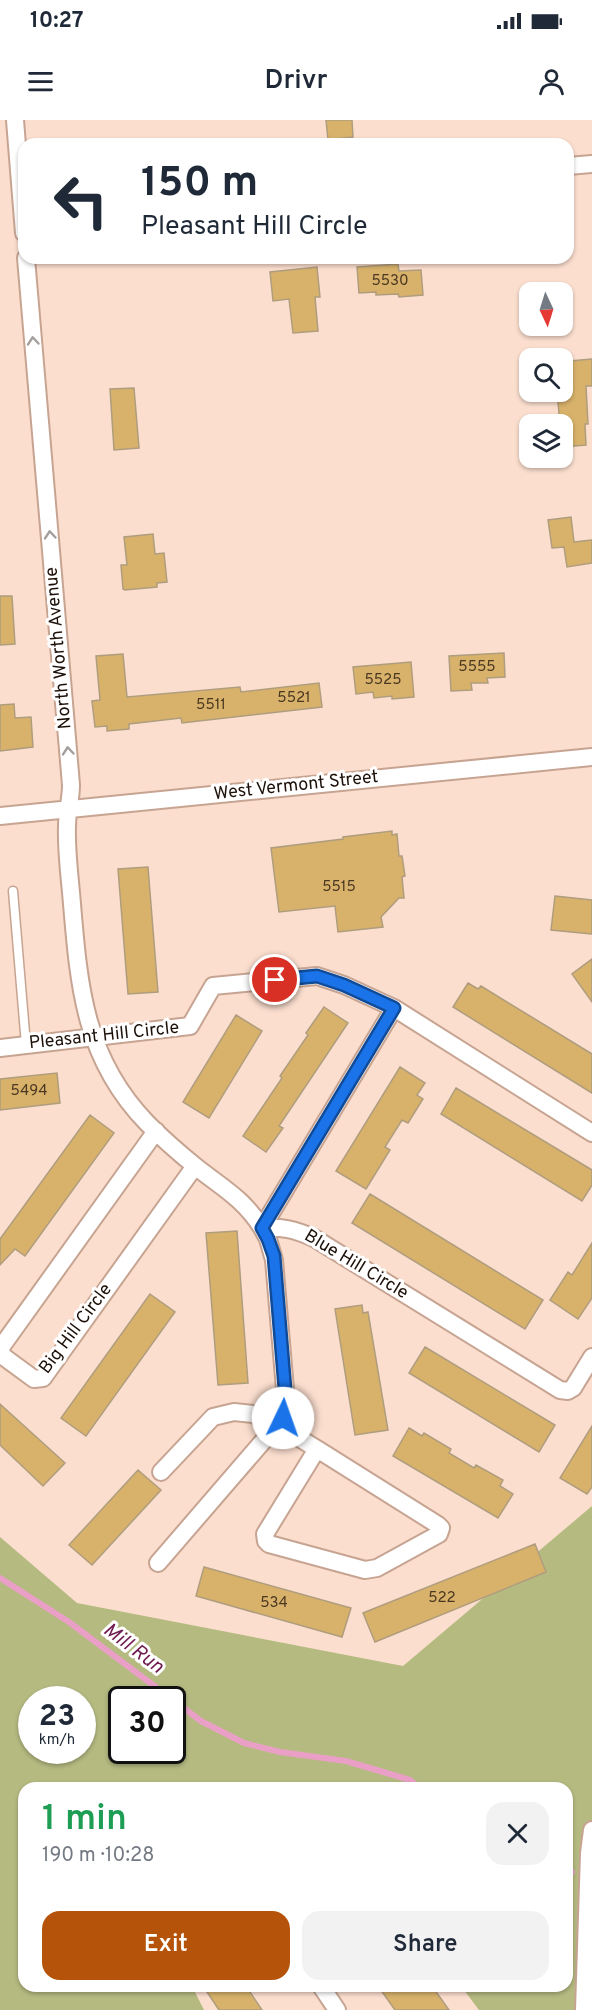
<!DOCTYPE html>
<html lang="en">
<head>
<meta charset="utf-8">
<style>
  body { margin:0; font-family:Overpass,sans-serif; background:#f2f2f3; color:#1f2937; height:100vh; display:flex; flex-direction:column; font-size:22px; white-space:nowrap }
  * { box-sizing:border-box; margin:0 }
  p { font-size:20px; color:#747a83 }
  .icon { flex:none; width:33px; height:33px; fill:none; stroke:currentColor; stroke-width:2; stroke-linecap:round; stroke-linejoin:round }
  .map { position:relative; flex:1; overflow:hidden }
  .drawer { position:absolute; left:18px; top:1662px; width:555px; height:210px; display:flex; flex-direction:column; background:#fff; border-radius:18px; box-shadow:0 2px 4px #0004 }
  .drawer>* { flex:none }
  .top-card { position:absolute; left:18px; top:18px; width:556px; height:126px; border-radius:18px; box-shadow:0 2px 4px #0004; background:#fff; color:#1f2937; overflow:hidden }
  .needle { width:39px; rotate:176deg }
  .buttons { position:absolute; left:519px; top:162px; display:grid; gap:12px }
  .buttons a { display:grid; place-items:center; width:54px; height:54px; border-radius:12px; background:#fff; box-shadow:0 2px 4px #0004; font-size:30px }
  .speed { position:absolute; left:18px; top:1566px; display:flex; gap:12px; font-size:30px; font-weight:700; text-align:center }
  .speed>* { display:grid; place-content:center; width:78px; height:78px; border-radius:50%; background:#fff; box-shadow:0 2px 4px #0004; line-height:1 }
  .speed small { font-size:15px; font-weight:400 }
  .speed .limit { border:3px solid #111; border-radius:9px; background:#fff; color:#111 }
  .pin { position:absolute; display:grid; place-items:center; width:51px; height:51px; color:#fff; margin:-26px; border:3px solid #fff; border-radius:50%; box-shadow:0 2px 6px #0007 }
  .me { position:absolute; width:66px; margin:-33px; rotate:3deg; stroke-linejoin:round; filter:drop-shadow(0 0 4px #0008) }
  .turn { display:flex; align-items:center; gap:21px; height:126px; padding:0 24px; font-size:27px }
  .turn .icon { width:78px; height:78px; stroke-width:2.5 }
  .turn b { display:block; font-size:42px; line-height:51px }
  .round { display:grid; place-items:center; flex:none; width:63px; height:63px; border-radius:18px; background:#f2f2f3 }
  .overview { display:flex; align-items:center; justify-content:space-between; height:102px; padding:0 24px }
  h1 { font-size:36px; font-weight:600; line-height:45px; color:#1e9e55 }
  .cta { display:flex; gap:12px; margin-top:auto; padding:12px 24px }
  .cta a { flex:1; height:69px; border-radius:18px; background:#b45309; color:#fff; font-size:24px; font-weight:600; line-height:69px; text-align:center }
  .cta a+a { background:#f2f2f3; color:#1f2937 }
  .status { display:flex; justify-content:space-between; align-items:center; height:42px; padding:0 30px; background:#fff; direction:ltr }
  .status svg { height:16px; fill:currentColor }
  header { display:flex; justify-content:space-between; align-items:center; height:78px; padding:0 24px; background:#fff; font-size:27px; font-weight:600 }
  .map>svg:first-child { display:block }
</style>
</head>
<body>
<div class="status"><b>10:27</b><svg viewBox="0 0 49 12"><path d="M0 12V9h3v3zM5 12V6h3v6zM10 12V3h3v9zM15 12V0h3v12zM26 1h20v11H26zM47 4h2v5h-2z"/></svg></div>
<header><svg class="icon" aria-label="menu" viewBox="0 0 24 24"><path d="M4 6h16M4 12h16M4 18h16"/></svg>Drivr<svg class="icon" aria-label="person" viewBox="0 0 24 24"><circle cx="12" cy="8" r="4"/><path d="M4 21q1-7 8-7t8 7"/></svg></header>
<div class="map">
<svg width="592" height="1890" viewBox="0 0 592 1890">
  <rect width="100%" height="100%" fill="#fbdece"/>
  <path fill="#b5ba81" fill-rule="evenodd" d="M 592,1386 L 592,1890 L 479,1890 L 461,1866 L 567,1866 L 567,1668 L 24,1668 L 24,1866 L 192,1866 L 204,1890 L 0,1890 L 0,1417 L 77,1483 L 403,1546 ZM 32,1580 L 82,1580 L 82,1630 L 32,1630 ZM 122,1580 L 172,1580 L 172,1630 L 122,1630 Z"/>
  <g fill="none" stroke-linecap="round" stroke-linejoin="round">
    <path stroke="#eaa0c6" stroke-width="6" d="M 0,1458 L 69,1502 L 201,1601 L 244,1623 L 280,1632 L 346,1641 L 410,1660 L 420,1668
      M 567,1752 L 572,1752"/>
  </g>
  <path fill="#d8b26b" stroke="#af9d7e" stroke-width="1.5" d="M 326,0 L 352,0 L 353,17 L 328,20 Z
    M 398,144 L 399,151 L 421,150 L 423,175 L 399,177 L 398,174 L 376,175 L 376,172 L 359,173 L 357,147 Z
    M 317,147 L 320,177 L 315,177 L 318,211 L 293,213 L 289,179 L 273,181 L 270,152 Z
    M 592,239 L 592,266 L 586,266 L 588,304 L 585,304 L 586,325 L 562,327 L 562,304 L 560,304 L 557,272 L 562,272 L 562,266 L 568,265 L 567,257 L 571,257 L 570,241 Z
    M 134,268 L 139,328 L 114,330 L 110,269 Z
    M 571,397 L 574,422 L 592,420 L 592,443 L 567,447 L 564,427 L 552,428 L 548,400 Z
    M 153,414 L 155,434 L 164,433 L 167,462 L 157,463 L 157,467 L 125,470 L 123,469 L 121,445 L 127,445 L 124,417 Z
    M 0,476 L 12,476 L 15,524 L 0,525 Z
    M 504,533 L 505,557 L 487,558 L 488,563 L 471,563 L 472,570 L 451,571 L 449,536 Z
    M 123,534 L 127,577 L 240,567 L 241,572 L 319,563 L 322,587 L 182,603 L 181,598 L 129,604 L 129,609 L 107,611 L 107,606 L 95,607 L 92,581 L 100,580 L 96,536 Z
    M 411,542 L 414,577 L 392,579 L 392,576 L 374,578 L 373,572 L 356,574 L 353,547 Z
    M 14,584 L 15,598 L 31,597 L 33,627 L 0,631 L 0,585 Z
    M 392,711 L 392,715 L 397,714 L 399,736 L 402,736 L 405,756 L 402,757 L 404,778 L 399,778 L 381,797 L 383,807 L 338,812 L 335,786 L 279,792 L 271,728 L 343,719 L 343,717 Z
    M 148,747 L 158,872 L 128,874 L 118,749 Z
    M 555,776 L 592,780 L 592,814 L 551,810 Z
    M 592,839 L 592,882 L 572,854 Z
    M 468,863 L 478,869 L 481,866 L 592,934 L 592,973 L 453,887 Z
    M 324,887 L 348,903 L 279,1006 L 283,1008 L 266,1032 L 243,1016 L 282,958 L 280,956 L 308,915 L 306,913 Z
    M 236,895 L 262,911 L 209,998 L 183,982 Z
    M 400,947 L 425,963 L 417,975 L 423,979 L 408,1003 L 402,1000 L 385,1027 L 390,1030 L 366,1069 L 336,1051 Z
    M 57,953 L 60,983 L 0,990 L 0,959 Z
    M 456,968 L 592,1050 L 592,1065 L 582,1081 L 441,994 Z
    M 90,995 L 114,1013 L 25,1136 L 15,1129 L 0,1145 L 0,1119 Z
    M 370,1074 L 543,1180 L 525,1209 L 352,1103 Z
    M 237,1111 L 248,1263 L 218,1265 L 206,1113 Z
    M 592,1123 L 592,1178 L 578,1199 L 550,1180 L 568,1152 L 572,1155 Z
    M 150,1174 L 175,1192 L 86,1316 L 61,1298 Z
    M 362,1185 L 363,1193 L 368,1192 L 388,1310 L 355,1315 L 335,1189 Z
    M 425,1227 L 555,1305 L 539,1332 L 409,1253 Z
    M 0,1284 L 65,1343 L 43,1366 L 0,1325 Z
    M 592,1306 L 592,1367 L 587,1374 L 560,1358 Z
    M 409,1308 L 422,1316 L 424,1313 L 451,1329 L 449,1333 L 474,1348 L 476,1345 L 503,1360 L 500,1366 L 513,1374 L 498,1398 L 393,1336 Z
    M 138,1350 L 161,1370 L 92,1445 L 69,1425 Z
    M 535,1424 L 546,1452 L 375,1522 L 363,1493 Z
    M 204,1447 L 351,1488 L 342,1517 L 196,1476 Z
    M 203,1866 L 246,1866 L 262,1890 L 219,1890 Z
    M 378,1866 L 432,1866 L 449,1890 L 395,1890 Z"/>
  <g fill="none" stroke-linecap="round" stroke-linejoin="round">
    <g stroke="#c7a492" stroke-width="11">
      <path id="lane" d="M 13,771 L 26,925"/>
    </g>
    <g stroke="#c7a492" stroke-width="20">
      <path id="street" d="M 15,0 L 24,113
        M 568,46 L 592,44
        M 26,138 L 71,665 C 71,679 67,692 67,706 C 66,732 70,758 72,784 C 79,868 85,939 147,1003 C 162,1018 179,1033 195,1046 C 221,1067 243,1078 262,1108 C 281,1106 296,1110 314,1118 L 560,1270 L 568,1271 L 573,1268 L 592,1237
        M 0,696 L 592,637
        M 0,928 L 190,906 L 213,866 L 317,856 L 344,865 L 394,888 L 592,1013
        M 156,1011 L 2,1226 L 1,1232 L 4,1237 L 34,1259 L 43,1258 L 195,1046
        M 317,1329 L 438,1405 L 441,1408 L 439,1414 L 377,1448 L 365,1450 L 269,1424 L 266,1421 L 265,1414 Z
        M 161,1352 L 213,1297 L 234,1292 L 253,1294 L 278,1305 L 317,1329
        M 158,1443 L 283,1298 L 286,1281 L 274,1140 L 268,1119 L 262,1108 L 394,888
        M 321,1866 L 337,1890
        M 584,1890 L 589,1733 L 592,1710"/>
    </g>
    <use href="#lane" stroke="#fff" stroke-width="8"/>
    <use href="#street" stroke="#fff" stroke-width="16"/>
  </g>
  <defs><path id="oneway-chevron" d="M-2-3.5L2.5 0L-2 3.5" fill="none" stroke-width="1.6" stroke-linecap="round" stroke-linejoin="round" transform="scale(1.5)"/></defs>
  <g stroke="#a49f9d">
    <use href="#oneway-chevron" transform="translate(33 221) rotate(-95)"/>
    <use href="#oneway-chevron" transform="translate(50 415) rotate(-95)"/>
    <use href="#oneway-chevron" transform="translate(68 631) rotate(-95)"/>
  </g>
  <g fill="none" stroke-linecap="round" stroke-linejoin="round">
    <g stroke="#114b97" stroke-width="15">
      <path id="route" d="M 275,860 L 317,856 L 344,865 L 394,888 L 262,1108 L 268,1119 L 274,1136 L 286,1281 L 283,1298"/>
    </g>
    <use href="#route" stroke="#1a73e8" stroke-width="10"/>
  </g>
  <g text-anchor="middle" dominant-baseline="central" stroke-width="6" stroke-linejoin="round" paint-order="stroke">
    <g font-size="15" fill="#4b3822">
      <text x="390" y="161">5530</text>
      <text x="477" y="547">5555</text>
      <text x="383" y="560">5525</text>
      <text x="294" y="578">5521</text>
      <text x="211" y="585">5511</text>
      <text x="339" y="767">5515</text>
      <text x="29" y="971">5494</text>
      <text x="442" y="1478">522</text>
      <text x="274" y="1483">534</text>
    </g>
    <g font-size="18" fill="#1c1009" stroke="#fff">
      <text transform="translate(59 528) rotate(-95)">North Worth Avenue</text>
      <text transform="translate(296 666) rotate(-6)">West Vermont Street</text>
      <text transform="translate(104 916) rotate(-6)">Pleasant Hill Circle</text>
      <text transform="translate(356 1145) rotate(31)">Blue Hill Circle</text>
      <text transform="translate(76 1209) rotate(-53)">Big Hill Circle</text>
    </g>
    <g font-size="20" font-style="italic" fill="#701b4f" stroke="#fff">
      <text transform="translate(133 1529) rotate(37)">Mill Run</text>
    </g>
  </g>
</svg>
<div class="buttons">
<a><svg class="needle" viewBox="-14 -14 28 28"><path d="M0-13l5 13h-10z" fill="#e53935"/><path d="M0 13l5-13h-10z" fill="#747a83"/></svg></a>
<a><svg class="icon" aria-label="search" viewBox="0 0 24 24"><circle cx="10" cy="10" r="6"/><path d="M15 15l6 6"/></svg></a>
<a><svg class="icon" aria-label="layers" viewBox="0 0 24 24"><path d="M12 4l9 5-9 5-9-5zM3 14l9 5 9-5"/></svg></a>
</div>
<div class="speed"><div>23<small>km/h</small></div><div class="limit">30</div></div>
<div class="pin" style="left:275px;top:860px;background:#d93025"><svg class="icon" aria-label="arrive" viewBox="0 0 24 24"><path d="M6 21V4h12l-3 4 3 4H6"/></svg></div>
<svg class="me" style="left:283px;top:1298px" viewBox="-20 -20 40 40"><circle r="19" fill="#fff"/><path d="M0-13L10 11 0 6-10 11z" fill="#1a73e8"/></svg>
<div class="top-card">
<div class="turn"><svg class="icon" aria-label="left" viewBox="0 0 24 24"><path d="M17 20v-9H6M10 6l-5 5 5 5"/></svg><div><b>150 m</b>Pleasant Hill Circle</div></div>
</div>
<section class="drawer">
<div class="overview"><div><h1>1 min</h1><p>190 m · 10:28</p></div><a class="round"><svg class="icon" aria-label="close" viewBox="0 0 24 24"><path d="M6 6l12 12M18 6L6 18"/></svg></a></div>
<div class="cta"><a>Exit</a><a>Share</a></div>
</section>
</div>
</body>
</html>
